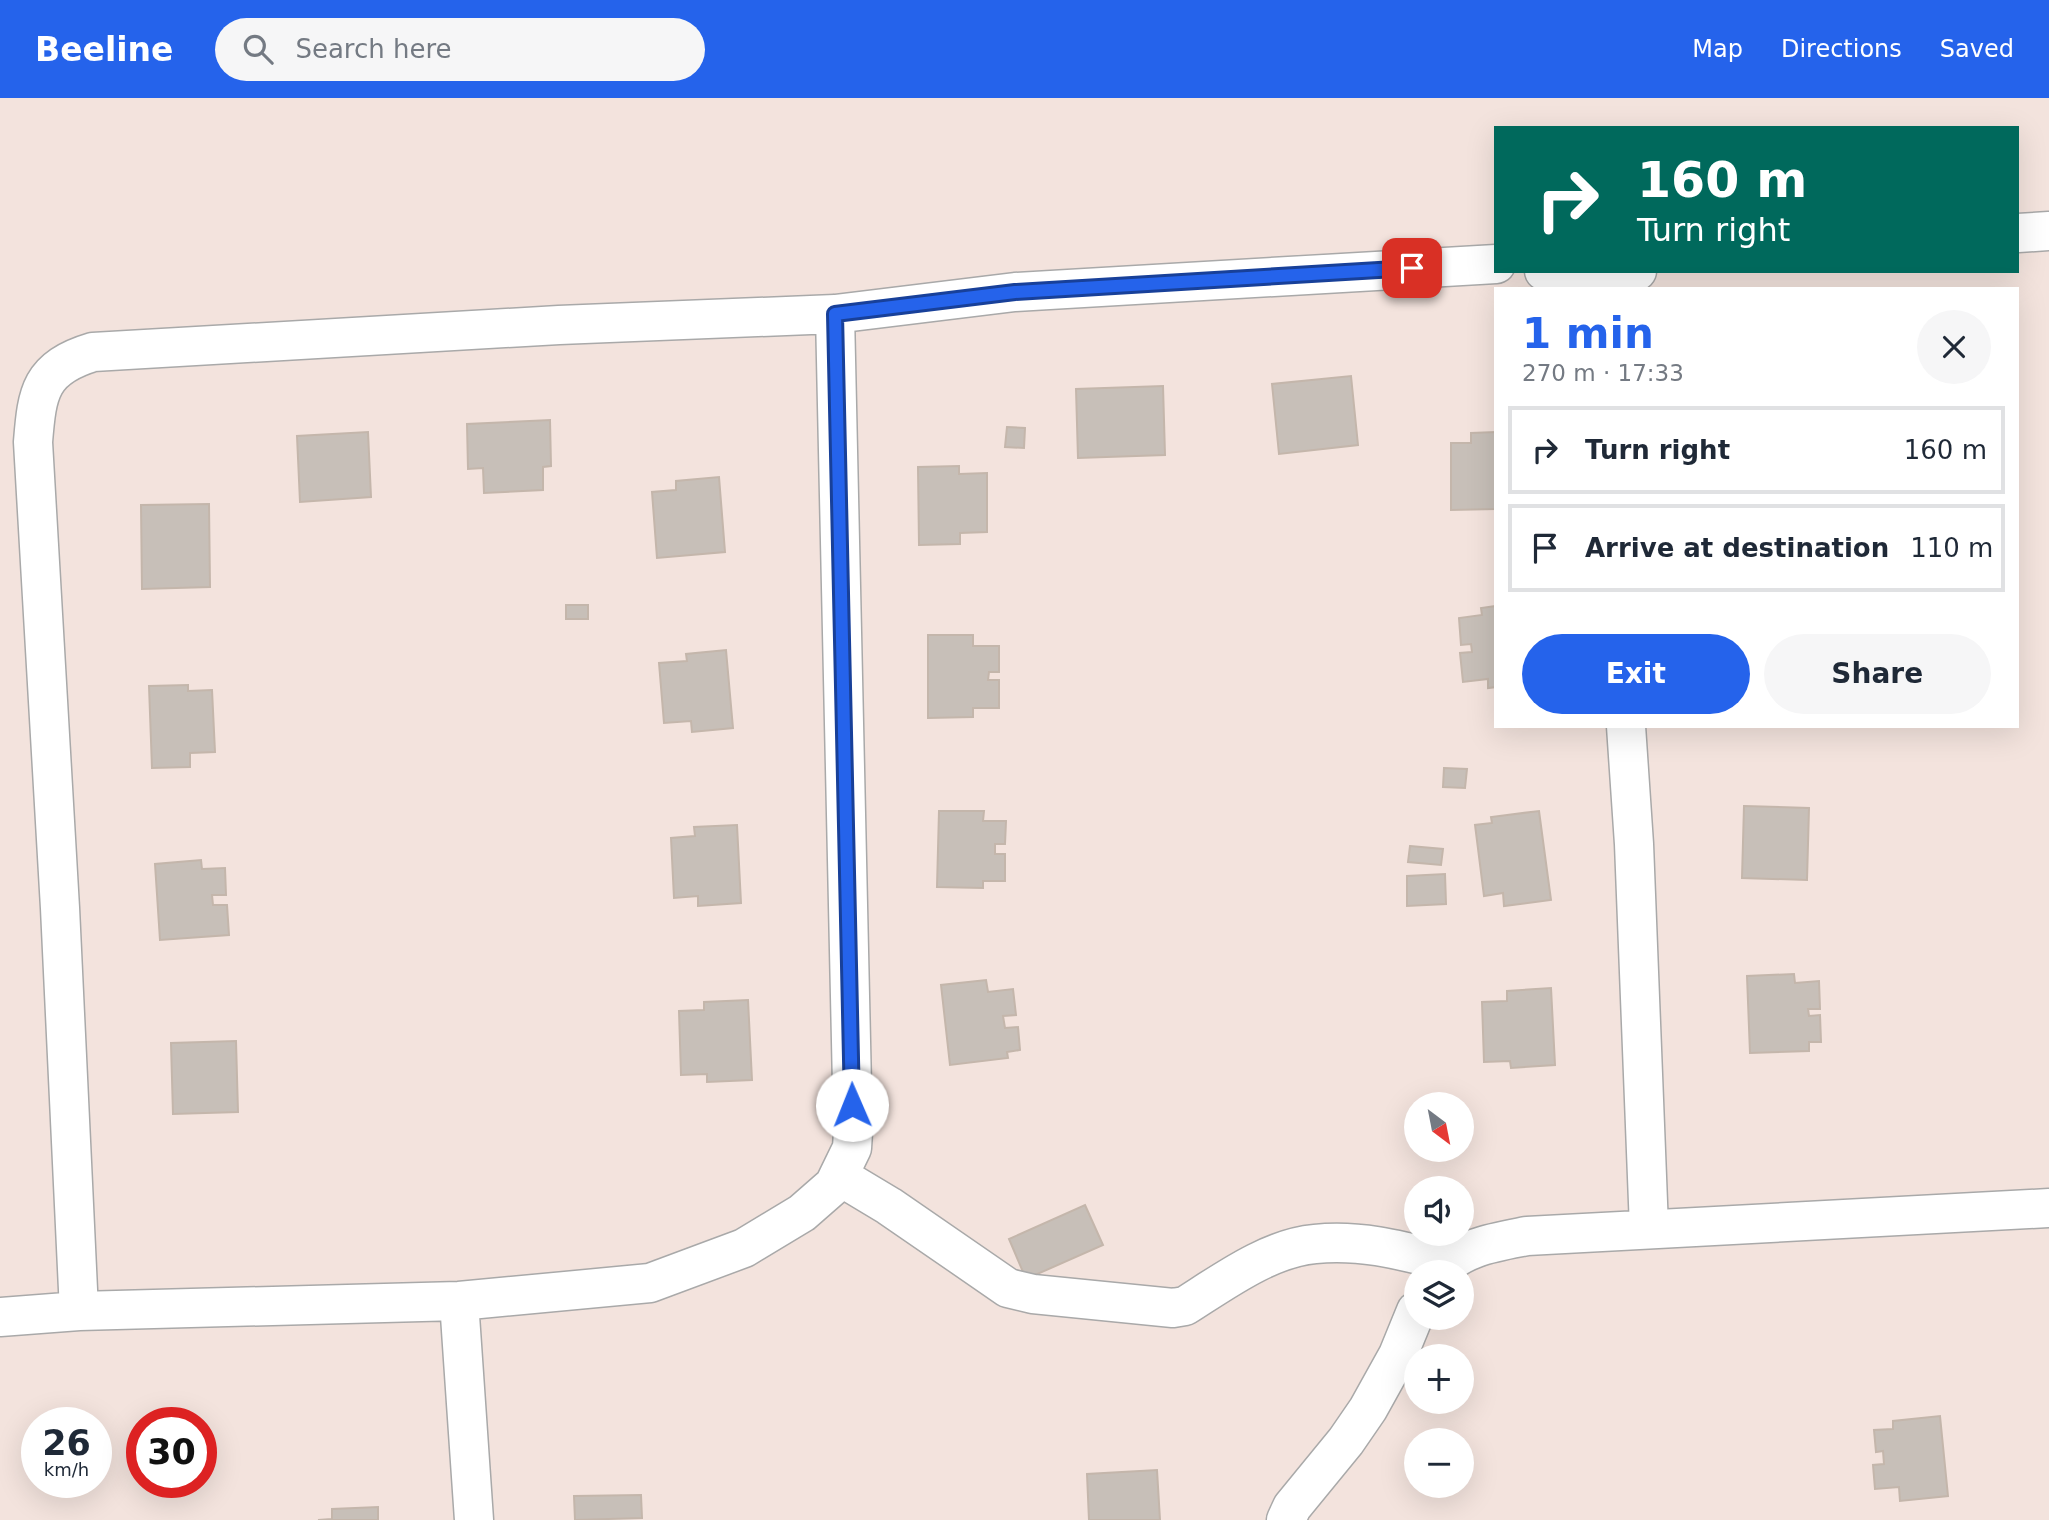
<!DOCTYPE html>
<html lang="en">
<head>
<meta charset="utf-8">
<style>
  body { margin:0; font-family:"DejaVu Sans",sans-serif; background:#f6f6f7; color:#1f2937; height:100vh; display:flex; flex-direction:column; font-size:26px; white-space:nowrap }
  * { box-sizing:border-box; margin:0 }
  p { font-size:23px; color:#747a83 }
  .icon { flex:none; width:38px; height:38px; fill:none; stroke:currentColor; stroke-width:2; stroke-linecap:round; stroke-linejoin:round }
  .map { position:relative; flex:1; overflow:hidden }
  .drawer { position:absolute; left:1494px; top:189px; width:525px; height:441px; display:flex; flex-direction:column; background:#fff; border-radius:0px; box-shadow:0 7px 28px #0002 }
  .drawer>* { flex:none }
  .guide { position:absolute; left:1494px; top:28px; width:525px; height:147px; border-radius:0px; box-shadow:0 7px 28px #0002; background:#00695c; color:#fff; overflow:hidden }
  .needle { width:46px; rotate:148deg }
  .buttons { position:absolute; left:1404px; top:994px; display:grid; gap:14px }
  .buttons a { display:grid; place-items:center; width:70px; height:70px; border-radius:50%; background:#fff; box-shadow:0 7px 28px #0002; font-size:35px }
  .speed { position:absolute; left:21px; top:1309px; display:flex; gap:14px; font-size:35px; font-weight:700; text-align:center }
  .speed>* { display:grid; place-content:center; width:91px; height:91px; border-radius:50%; background:#fff; box-shadow:0 7px 28px #0002; line-height:1 }
  .speed small { font-size:18px; font-weight:400 }
  .speed .limit { border:10px solid #d22; background:#fff; color:#111 }
  .pin { position:absolute; display:grid; place-items:center; width:60px; height:60px; color:#fff; margin:-30px; border-radius:14px; box-shadow:0 4px 10px #0006 }
  .me { position:absolute; width:77px; margin:-38px; rotate:359deg; stroke-linejoin:round; filter:drop-shadow(0 0 5px #0008) }
  .turn { display:flex; align-items:center; gap:24px; height:147px; padding:0 28px; font-size:32px }
  .turn .icon { width:91px; height:91px; stroke-width:2.5 }
  .turn b { display:block; font-size:49px; line-height:60px }
  .round { display:grid; place-items:center; flex:none; width:74px; height:74px; border-radius:37px; background:#f6f6f7 }
  .headline { display:flex; align-items:center; justify-content:space-between; height:119px; padding:0 28px }
  h1 { font-size:42px; font-weight:600; line-height:52px; color:#2563eb }
  .cta { display:flex; gap:14px; margin-top:auto; padding:14px 28px }
  .cta a { flex:1; height:80px; border-radius:42px; background:#2563eb; color:#fff; font-size:28px; font-weight:600; line-height:80px; text-align:center }
  .cta a+a { background:#f6f6f7; color:#1f2937 }
  ul { padding:0; list-style:none }
  li { display:flex; align-items:center; gap:21px; height:88px; margin:0 14px 10px; padding:0 14px; border:4px solid #e0e1e3; border-radius:0px }
  li div { flex:1 }
  li b { display:block; font-size:26px }
  li em { font-style:normal }
  header { display:flex; align-items:center; gap:42px; box-sizing:border-box; height:98px; padding:0 35px; background:#2563eb; color:#fff }
  header strong { font-size:33px }
  nav { display:flex; gap:38px; margin-inline-start:auto; font-size:24px }
  .search { width:490px; height:63px; background:#f6f6f7; display:flex; align-items:center; gap:18px; box-sizing:border-box; padding:0 24px; border-radius:38px; color:#747a83; font-size:26px }
  .map>svg:first-child { display:block }
</style>
</head>
<body>
<header>
<strong>Beeline</strong>
<div class="search"><svg class="icon" aria-label="search" viewBox="0 0 24 24"><circle cx="10" cy="10" r="6"/><path d="M15 15l6 6"/></svg>Search here</div>
<nav><a>Map</a><a>Directions</a><a>Saved</a></nav>
</header>
<div class="map">
<svg width="2049" height="1422" viewBox="0 0 2049 1422">
  <rect width="100%" height="100%" fill="#f2efe9"/>
  <path fill="#f3e3dd" fill-rule="evenodd" d="M 0,0 L 2049,0 L 2049,1422 L 0,1422 ZM 1496,30 L 2018,30 L 2018,173 L 1496,173 ZM 1496,191 L 2018,191 L 2018,628 L 1496,628 ZM 1416,1006 L 1461,1006 L 1461,1052 L 1416,1052 ZM 1416,1090 L 1461,1090 L 1461,1136 L 1416,1136 ZM 1416,1174 L 1461,1174 L 1461,1220 L 1416,1220 ZM 1416,1258 L 1461,1258 L 1461,1304 L 1416,1304 ZM 37,1325 L 96,1325 L 96,1384 L 37,1384 ZM 142,1325 L 201,1325 L 201,1384 L 142,1384 ZM 1416,1342 L 1461,1342 L 1461,1388 L 1416,1388 Z"/>
  <path fill="#c7bfb8" stroke="#c4b6ab" stroke-width="2" d="M 1351,278 L 1358,347 L 1279,356 L 1272,286 Z
    M 1163,288 L 1165,357 L 1078,360 L 1076,291 Z
    M 550,322 L 551,368 L 543,369 L 543,392 L 484,395 L 483,370 L 468,371 L 467,326 Z
    M 1007,329 L 1025,330 L 1024,350 L 1005,349 Z
    M 368,334 L 371,399 L 300,404 L 297,338 Z
    M 1496,334 L 1496,411 L 1451,412 L 1451,345 L 1471,345 L 1471,335 Z
    M 959,368 L 959,376 L 987,375 L 987,434 L 960,435 L 960,446 L 919,447 L 918,369 Z
    M 719,379 L 725,454 L 657,460 L 652,394 L 676,392 L 676,383 Z
    M 209,406 L 210,489 L 142,491 L 141,407 Z
    M 566,507 L 588,507 L 588,521 L 566,521 Z
    M 1496,508 L 1496,589 L 1488,590 L 1488,581 L 1463,584 L 1460,555 L 1472,554 L 1471,546 L 1461,547 L 1459,520 L 1482,517 L 1481,510 Z
    M 928,537 L 973,537 L 973,548 L 999,548 L 999,574 L 989,574 L 988,582 L 999,582 L 999,610 L 973,610 L 973,619 L 928,620 Z
    M 726,552 L 733,630 L 692,634 L 691,623 L 664,625 L 659,565 L 687,563 L 686,556 Z
    M 188,587 L 188,593 L 212,592 L 215,654 L 190,655 L 190,669 L 152,670 L 149,588 Z
    M 1444,670 L 1467,671 L 1465,690 L 1443,689 Z
    M 1744,708 L 1809,710 L 1807,782 L 1742,780 Z
    M 939,713 L 984,713 L 983,723 L 1006,723 L 1005,746 L 995,746 L 995,756 L 1005,756 L 1005,783 L 983,783 L 983,790 L 937,789 Z
    M 1539,713 L 1551,802 L 1504,808 L 1503,795 L 1484,798 L 1475,727 L 1492,725 L 1491,719 Z
    M 737,727 L 741,805 L 698,808 L 698,798 L 674,800 L 671,740 L 695,738 L 694,729 Z
    M 1410,748 L 1443,751 L 1441,767 L 1408,764 Z
    M 201,762 L 202,771 L 225,770 L 226,797 L 212,797 L 213,807 L 227,807 L 229,837 L 160,842 L 155,766 Z
    M 1445,776 L 1446,806 L 1407,808 L 1407,778 Z
    M 1794,876 L 1795,885 L 1819,883 L 1820,911 L 1808,911 L 1809,918 L 1820,917 L 1821,944 L 1809,944 L 1809,953 L 1750,955 L 1747,878 Z
    M 986,882 L 988,894 L 1013,891 L 1016,917 L 1003,918 L 1005,930 L 1018,929 L 1020,952 L 1007,954 L 1008,960 L 950,967 L 941,887 Z
    M 1551,890 L 1555,967 L 1511,970 L 1510,963 L 1484,964 L 1482,904 L 1507,903 L 1507,893 Z
    M 748,902 L 752,982 L 707,984 L 707,976 L 681,977 L 679,913 L 704,912 L 704,904 Z
    M 236,943 L 238,1014 L 173,1016 L 171,945 Z
    M 1085,1107 L 1103,1147 L 1026,1181 L 1009,1141 Z
    M 1940,1318 L 1948,1398 L 1900,1403 L 1899,1389 L 1875,1391 L 1873,1367 L 1884,1366 L 1883,1353 L 1876,1354 L 1874,1332 L 1893,1331 L 1893,1323 Z
    M 1157,1372 L 1160,1422 L 1089,1422 L 1087,1376 Z
    M 641,1397 L 642,1420 L 575,1422 L 574,1398 Z
    M 378,1409 L 378,1422 L 318,1422 L 332,1421 L 332,1411 Z"/>
  <g fill="none" stroke-linecap="round" stroke-linejoin="round">
    <g stroke="#a9a9a9" stroke-width="41">
      <path id="minor" d="M 2018,135 L 2049,133
        M 1544,173 C 1581,185 1600,189 1637,173
        M 1626,628 L 1634,746 L 1649,1130
        M 839,1078 L 889,1108 L 1008,1190 L 1033,1196 L 1173,1210 L 1185,1208 C 1223,1184 1269,1150 1315,1146 C 1361,1141 1404,1153 1448,1164
        M 1440,1174 C 1460,1149 1496,1144 1527,1138 L 2049,1110
        M 459,1203 L 474,1422
        M 79,1213 L 60,810 L 33,344 C 37,294 40,270 93,254 L 559,227 L 835,216 L 1015,194 L 1496,166
        M 0,1219 L 79,1213 L 459,1203 L 650,1185 L 744,1150 L 802,1115 L 834,1087 L 852,1050 L 853,1034 L 835,216
        M 1286,1422 L 1292,1409 L 1346,1343 L 1368,1311 L 1398,1257 L 1416,1213"/>
    </g>
    <use href="#minor" stroke="#fff" stroke-width="38"/>
  </g>
  <g fill="none" stroke-linecap="round" stroke-linejoin="round">
    <g stroke="#184099" stroke-width="18">
      <path id="route" d="M 852,1007 L 835,216 L 1015,194 L 1412,170"/>
    </g>
    <use href="#route" stroke="#2563eb" stroke-width="12"/>
  </g>
</svg>
<div class="buttons">
<a><svg class="needle" viewBox="-14 -14 28 28"><path d="M0-13l5 13h-10z" fill="#e53935"/><path d="M0 13l5-13h-10z" fill="#747a83"/></svg></a>
<a><svg class="icon" aria-label="sound" viewBox="0 0 24 24"><path d="M4 9h4l5-4v14l-5-4H4zM17 9q2 3 0 6"/></svg></a>
<a><svg class="icon" aria-label="layers" viewBox="0 0 24 24"><path d="M12 4l9 5-9 5-9-5zM3 14l9 5 9-5"/></svg></a>
<a>+</a>
<a>−</a>
</div>
<div class="speed"><div>26<small>km/h</small></div><div class="limit">30</div></div>
<div class="pin" style="left:1412px;top:170px;background:#d93025"><svg class="icon" aria-label="arrive" viewBox="0 0 24 24"><path d="M6 21V4h12l-3 4 3 4H6"/></svg></div>
<svg class="me" style="left:852px;top:1007px" viewBox="-20 -20 40 40"><circle r="19" fill="#fff"/><path d="M0-13L10 11 0 6-10 11z" fill="#2563eb"/></svg>
<div class="guide">
<div class="turn"><svg class="icon" aria-label="right" viewBox="0 0 24 24"><path d="M7 20v-9h11M14 6l5 5-5 5"/></svg><div><b>160 m</b>Turn right</div></div>
</div>
<section class="drawer">
<div class="headline"><div><h1>1 min</h1><p>270 m · 17:33</p></div><a class="round"><svg class="icon" aria-label="close" viewBox="0 0 24 24"><path d="M6 6l12 12M18 6L6 18"/></svg></a></div>
<ul>
<li><svg class="icon" aria-label="right" viewBox="0 0 24 24"><path d="M7 20v-9h11M14 6l5 5-5 5"/></svg><div><b>Turn right</b></div><em>160 m</em></li>
<li><svg class="icon" aria-label="arrive" viewBox="0 0 24 24"><path d="M6 21V4h12l-3 4 3 4H6"/></svg><div><b>Arrive at destination</b></div><em>110 m</em></li>
</ul>
<div class="cta"><a>Exit</a><a>Share</a></div>
</section>
</div>
</body>
</html>
